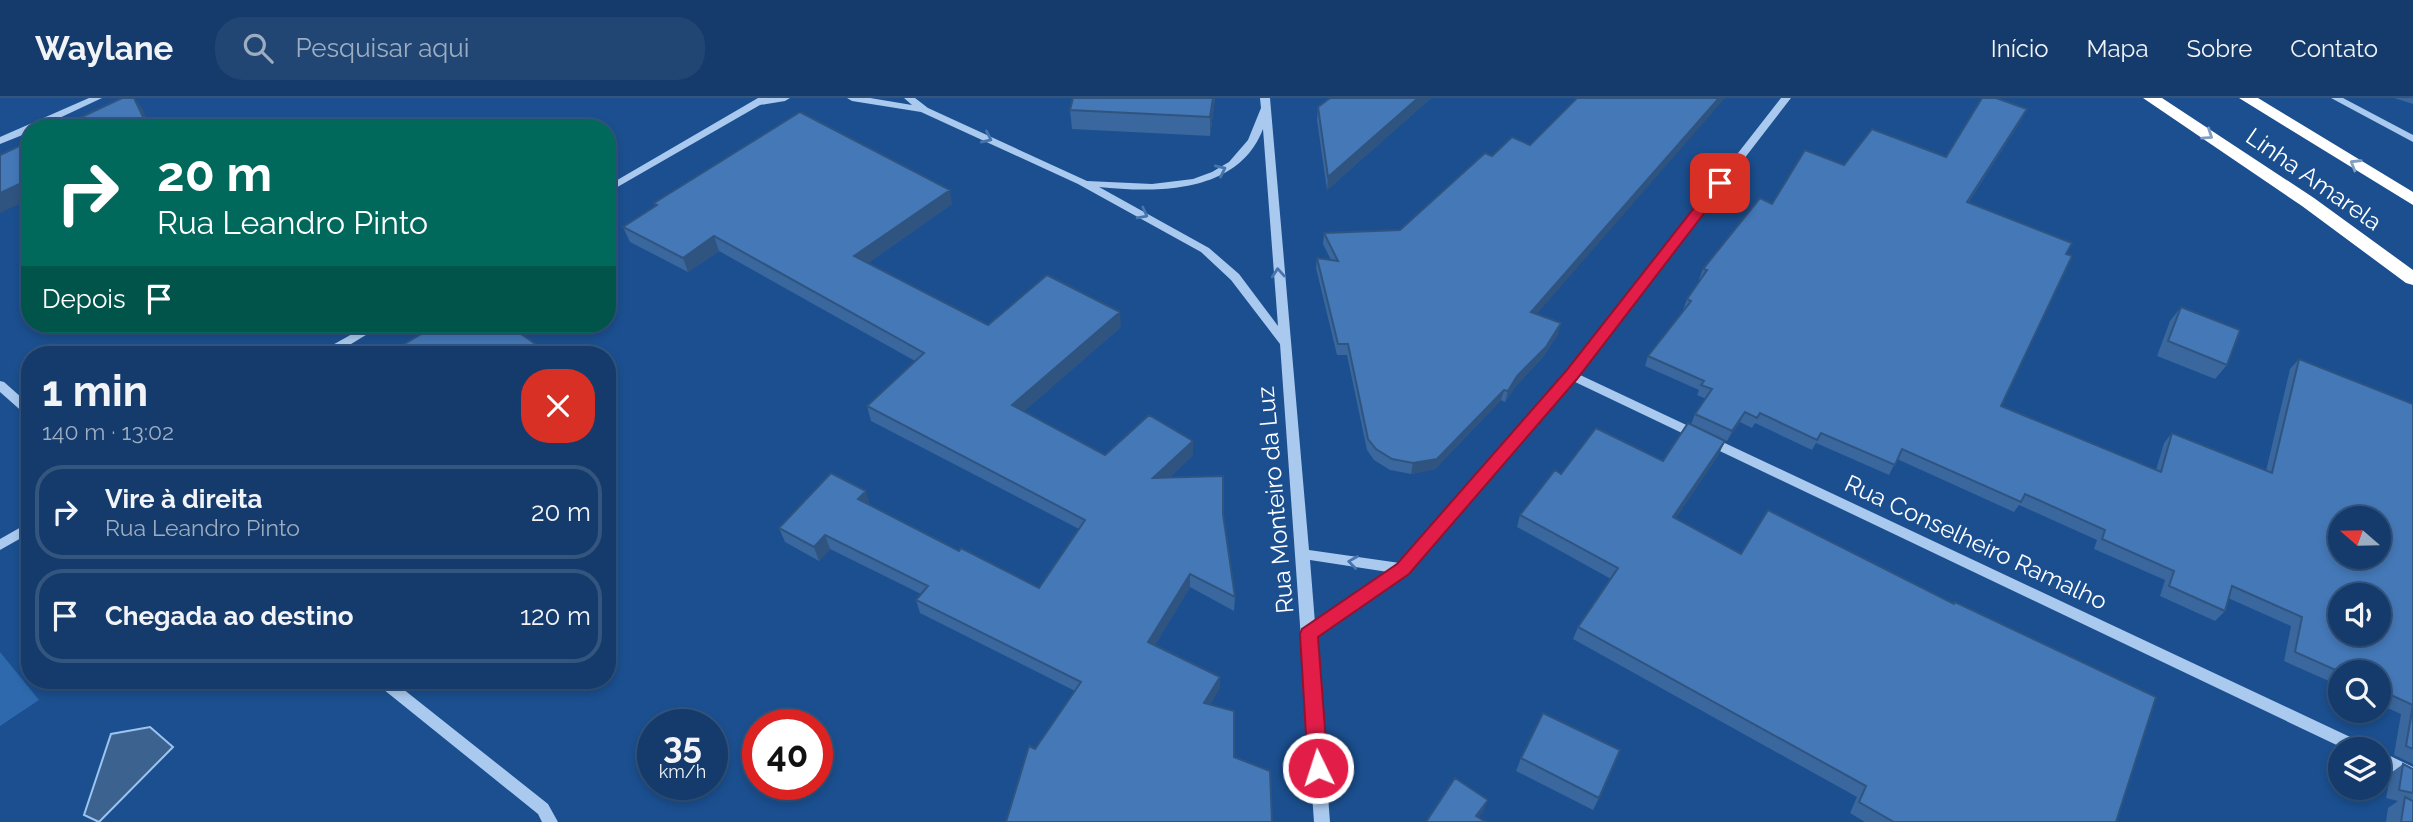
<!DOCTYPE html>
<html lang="pt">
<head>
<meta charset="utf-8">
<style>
  body { margin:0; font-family:Raleway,sans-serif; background:#214673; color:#f1f3f6; height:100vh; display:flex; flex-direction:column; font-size:26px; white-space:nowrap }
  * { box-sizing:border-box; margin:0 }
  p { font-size:23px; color:#9dadc1 }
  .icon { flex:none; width:38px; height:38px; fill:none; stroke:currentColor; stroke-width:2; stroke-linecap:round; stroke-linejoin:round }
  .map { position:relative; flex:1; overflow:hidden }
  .sheet { position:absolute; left:21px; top:248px; width:595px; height:343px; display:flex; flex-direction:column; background:#143b6b; border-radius:28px; box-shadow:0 4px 10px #0003,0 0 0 2px #33557e }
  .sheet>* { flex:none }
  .guide { position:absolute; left:21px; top:21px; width:595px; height:214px; border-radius:28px; box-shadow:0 4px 10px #0003,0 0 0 2px #33557e; background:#00695c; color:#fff; overflow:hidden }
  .needle { width:46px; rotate:290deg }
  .buttons { position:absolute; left:2328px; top:408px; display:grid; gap:14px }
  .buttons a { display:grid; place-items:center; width:63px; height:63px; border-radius:50%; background:#143b6b; box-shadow:0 4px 10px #0003,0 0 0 2px #33557e; font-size:35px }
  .speed { position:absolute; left:637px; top:611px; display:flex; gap:14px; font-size:35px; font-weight:700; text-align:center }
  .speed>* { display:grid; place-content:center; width:91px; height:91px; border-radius:50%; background:#143b6b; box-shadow:0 4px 10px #0003,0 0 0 2px #33557e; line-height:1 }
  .speed small { font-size:18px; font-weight:400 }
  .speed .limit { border:10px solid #d22; background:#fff; color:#111 }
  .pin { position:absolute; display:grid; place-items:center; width:60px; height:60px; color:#fff; margin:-30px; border-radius:14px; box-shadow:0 4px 10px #0006 }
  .me { position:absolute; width:77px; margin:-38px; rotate:356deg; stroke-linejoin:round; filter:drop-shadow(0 0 5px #0008) }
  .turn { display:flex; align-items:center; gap:24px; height:147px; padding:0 21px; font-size:32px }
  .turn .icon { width:91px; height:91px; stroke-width:2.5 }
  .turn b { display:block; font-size:49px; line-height:60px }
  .then { display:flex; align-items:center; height:66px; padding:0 21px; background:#0003; gap:14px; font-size:26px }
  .round { display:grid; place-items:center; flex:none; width:74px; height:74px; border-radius:28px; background:#214673 }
  .head { display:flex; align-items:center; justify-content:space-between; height:119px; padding:0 21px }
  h1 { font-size:42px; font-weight:700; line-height:52px }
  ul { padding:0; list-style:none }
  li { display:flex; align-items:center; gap:21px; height:94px; margin:0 14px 10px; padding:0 7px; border:4px solid #33557e; border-radius:28px }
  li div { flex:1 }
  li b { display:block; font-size:26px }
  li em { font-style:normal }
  header { display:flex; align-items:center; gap:42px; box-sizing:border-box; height:98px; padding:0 35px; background:#143b6b; border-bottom:2px solid #33557e }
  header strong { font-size:33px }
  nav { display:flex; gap:38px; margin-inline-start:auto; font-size:24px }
  .search { width:490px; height:63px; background:#214673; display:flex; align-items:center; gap:18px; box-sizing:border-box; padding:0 24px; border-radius:28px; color:#9dadc1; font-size:26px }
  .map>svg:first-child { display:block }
</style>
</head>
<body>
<header>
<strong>Waylane</strong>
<div class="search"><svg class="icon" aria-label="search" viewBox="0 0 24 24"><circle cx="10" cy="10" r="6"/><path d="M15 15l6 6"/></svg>Pesquisar aqui</div>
<nav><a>Início</a><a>Mapa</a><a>Sobre</a><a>Contato</a></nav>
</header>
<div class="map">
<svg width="2413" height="724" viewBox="0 0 2413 724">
  <rect width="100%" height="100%" fill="#1b4f8f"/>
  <path fill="#2e69ad" d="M 0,554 L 39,602 L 0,628 Z"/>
  <path fill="#3c6290" stroke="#9cc4f0" stroke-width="2" d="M 150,629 L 173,649 L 99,724 L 84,717 L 111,636 Z"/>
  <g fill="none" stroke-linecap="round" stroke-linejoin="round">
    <path fill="#a9c9ee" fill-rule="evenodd" d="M 89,0 L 102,0 L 38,30 L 30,30 L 30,34 L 0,46 L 0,39 Z
      M 758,0 L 790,0 L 785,3 L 760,7 L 607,95 L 607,88 Z
      M 847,0 L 870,0 L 912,7 L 904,0 L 915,0 L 928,10 L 1087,83 L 1152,86 L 1193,81 L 1212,74 L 1229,64 L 1248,42 L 1261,10 L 1260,0 L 1270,0 L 1309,452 L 1400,465 L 1567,274 L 1781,0 L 1791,0 L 1578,276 L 2365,646 L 2367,651 L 2345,651 L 1573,283 L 1408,475 L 1316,539 L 1330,724 L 1314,724 L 1280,246 L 1231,182 L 1201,154 L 1078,86 L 921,14 L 852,3 ZM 1263,31 L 1278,228 L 1239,176 L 1209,150 L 1099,89 C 1157,95 1238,96 1263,31 ZM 1310,462 L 1388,474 L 1315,525 Z
      M 2331,0 L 2343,0 L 2413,37 L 2413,44 Z
      M 370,226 L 384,226 L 333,257 L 318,257 L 320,254 Z
      M 0,283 L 4,284 L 30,307 L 30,318 L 26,317 L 0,294 Z
      M 30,424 L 30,435 L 0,452 L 0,441 Z
      M 376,583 L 393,583 L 548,706 L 558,724 L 542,724 L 538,716 L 378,587 Z
      M 2378,652 L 2413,669 L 2413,683 L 2378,666 Z"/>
    <path fill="#fff" fill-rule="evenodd" d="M 2143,0 L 2162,0 L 2314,100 L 2413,172 L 2413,187 L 2406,185 L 2302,108 Z
      M 2239,0 L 2258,0 L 2413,94 L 2413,107 Z"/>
  </g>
  <path fill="#3a679d" d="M 1073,0 L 1215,0 L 1210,38 L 1072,31 L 1070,12 Z
    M 1330,0 L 1431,0 L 1327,92 L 1317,22 L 1318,9 Z
    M 2394,0 L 2413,0 L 2413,6 Z
    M 2022,21 L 1968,105 L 2066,156 L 2001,308 L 2156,372 L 2164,345 L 2172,335 L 2266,373 L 2290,271 L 2299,261 L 2413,306 L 2413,666 L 2394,657 L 2401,616 L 2378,606 L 2378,574 L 2340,574 L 2340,588 L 2284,563 L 2291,528 L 2228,500 L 2225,513 L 2215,523 L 2160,498 L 2165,482 L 2094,451 L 2097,442 L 2019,407 L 2014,414 L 1897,361 L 1889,377 L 1816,345 L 1812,352 L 1755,325 L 1752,330 L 1740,324 L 1727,343 L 1691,326 L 1695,316 L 1706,301 L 1697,297 L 1699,292 L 1645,268 L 1648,258 L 1684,212 L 1683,212 L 1687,201 L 1701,182 L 1699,181 L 1703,171 L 1772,106 L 1844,67 L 1946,59 Z
    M 654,105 L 952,106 L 868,165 L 988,227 L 1121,229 L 1024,313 L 1105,357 L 1193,357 L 1169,380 L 1223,416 L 1235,499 L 1234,513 L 1190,489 L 1155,547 L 1220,579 L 1219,592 L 1035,651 L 1075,593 L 920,515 L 916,502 L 921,496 L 830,451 L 819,463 L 785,444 L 779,430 L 870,407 L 959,453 L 1039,490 L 1079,431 L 871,323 L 867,308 L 915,263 L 719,153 L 688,174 L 630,144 L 623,129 L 655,108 Z
    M 1324,135 L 1536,216 L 1558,236 L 1543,259 L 1515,289 L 1505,304 L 1501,302 L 1435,371 L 1411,376 L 1390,372 L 1374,362 L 1367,352 L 1347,257 L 1337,257 L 1316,170 L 1317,160 L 1331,162 L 1323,146 Z
    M 2181,209 L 2227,267 L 2215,281 L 2157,258 L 2170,223 Z
    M 1719,356 L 1675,421 L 2116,724 L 1865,724 L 1850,715 L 1857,699 L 1573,541 L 1578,529 L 1611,481 L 1517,429 L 1520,417 L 1561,376 Z
    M 1521,660 L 1599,700 L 1593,712 L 1516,673 Z
    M 2403,666 L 2413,671 L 2413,724 L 2386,724 L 2388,710 L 2398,703 L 2386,700 L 2391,675 Z"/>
  <path fill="#305480" d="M 134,0 L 142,10 L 151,30 L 140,30 Z
    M 1213,0 L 1215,0 L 1210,38 L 1210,19 Z
    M 1418,0 L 1431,0 L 1327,92 L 1328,79 Z
    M 1719,0 L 1725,0 L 1529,225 L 1531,214 Z
    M 2027,11 L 2022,21 L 1961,114 L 1967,104 Z
    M 30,81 L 30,101 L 0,115 L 0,95 Z
    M 950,92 L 952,106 L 858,172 L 854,158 Z
    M 714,138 L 719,153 L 688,174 L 683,160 Z
    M 1120,214 L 1121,229 L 1014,322 L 1012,307 Z
    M 1561,225 L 1558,236 L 1543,259 L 1515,289 L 1505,304 L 1508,293 L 1517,278 Z
    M 1504,292 L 1501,302 L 1435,371 L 1411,376 L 1413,365 Z
    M 1745,314 L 1740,324 L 1727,343 L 1732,333 Z
    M 1193,343 L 1193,357 L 1154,394 L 1153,380 Z
    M 1725,343 L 1719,356 L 1668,432 L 1673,419 Z
    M 866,393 L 870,407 L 862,415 L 858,401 Z
    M 825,437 L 830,451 L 819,463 L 814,449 Z
    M 1190,476 L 1190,489 L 1149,557 L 1148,544 Z
    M 1220,579 L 1219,592 L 1204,618 L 1204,605 Z
    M 1488,702 L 1484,712 L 1476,724 L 1476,718 Z"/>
  <path fill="#4478b7" stroke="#305480" stroke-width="2" fill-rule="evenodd" d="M 122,0 L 134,0 L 147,27 L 140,30 L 58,30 Z
    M 1073,0 L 1213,0 L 1210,19 L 1070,12 Z
    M 1330,0 L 1418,0 L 1328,79 L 1318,9 Z
    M 1577,0 L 1719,0 L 1531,214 L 1561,225 L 1546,249 L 1517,278 L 1508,293 L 1504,292 L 1437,361 L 1413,365 L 1392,361 L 1376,351 L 1368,341 L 1348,246 L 1338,246 L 1317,160 L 1338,163 L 1324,135 L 1400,132 L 1485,55 L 1492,58 L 1512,39 L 1530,47 Z
    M 1982,0 L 1996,0 L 2027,11 L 1967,104 L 2072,145 L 2066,156 L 2072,158 L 2001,308 L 2161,374 L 2172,335 L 2272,375 L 2299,261 L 2413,306 L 2413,651 L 2406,648 L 2413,607 L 2378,591 L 2378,574 L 2340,574 L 2295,554 L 2302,519 L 2232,488 L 2225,513 L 2169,488 L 2174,473 L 2102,441 L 2105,432 L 2025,396 L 2021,404 L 1902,351 L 1895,367 L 1821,335 L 1817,342 L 1760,315 L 1757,320 L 1745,314 L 1732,333 L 1695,316 L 1712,291 L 1701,287 L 1704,283 L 1648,258 L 1691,203 L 1687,201 L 1707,172 L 1703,171 L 1760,100 L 1772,106 L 1805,52 L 1844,67 L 1872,31 L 1946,59 ZM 2340,420 L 2378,420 L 2378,458 L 2340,458 ZM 2340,497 L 2378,497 L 2378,536 L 2340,536 Z
    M 800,14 L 950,92 L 854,158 L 988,227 L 1047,177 L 1120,214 L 1012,307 L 1105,357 L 1149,317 L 1193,343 L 1153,380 L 1223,378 L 1223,416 L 1235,499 L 1190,476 L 1148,544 L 1220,579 L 1204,605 L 1234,613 L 1234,659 L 1270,673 L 1272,724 L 1006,724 L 1029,648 L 1035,651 L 1081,584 L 916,502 L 928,488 L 825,437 L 814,449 L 779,430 L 831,375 L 866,393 L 858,401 L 959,453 L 961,450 L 1039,490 L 1085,422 L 867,308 L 924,255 L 714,138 L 683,160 L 623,129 L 657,107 L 654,105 Z
    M 30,43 L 30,81 L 0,95 L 0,57 Z
    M 2181,209 L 2240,232 L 2227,267 L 2168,243 Z
    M 438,226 L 507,226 L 551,257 L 386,257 Z
    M 1688,325 L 1725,343 L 1673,419 L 1741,456 L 1768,412 L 1954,506 L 1955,504 L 2156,599 L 2116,724 L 1894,724 L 1859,704 L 1866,688 L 1578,529 L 1618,470 L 1520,417 L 1555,372 L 1561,376 L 1596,330 L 1663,363 Z
    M 1543,615 L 1620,652 L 1599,700 L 1521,660 Z
    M 2403,666 L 2413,671 L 2413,695 L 2399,692 Z
    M 1455,680 L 1488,702 L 1476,718 L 1486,724 L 1426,724 Z
    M 2405,699 L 2413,703 L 2413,724 L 2401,724 Z"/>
  <defs><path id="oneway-chevron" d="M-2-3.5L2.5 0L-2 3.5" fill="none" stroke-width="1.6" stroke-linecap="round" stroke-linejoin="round" transform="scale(1.75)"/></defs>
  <g stroke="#829ec1">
    <use href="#oneway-chevron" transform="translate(2208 37) rotate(34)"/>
    <use href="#oneway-chevron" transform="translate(2355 66) rotate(-149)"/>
  </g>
  <g stroke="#4674ac">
    <use href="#oneway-chevron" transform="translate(987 40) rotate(25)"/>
    <use href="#oneway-chevron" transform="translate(1221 72) rotate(-25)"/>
    <use href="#oneway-chevron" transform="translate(1143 116) rotate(28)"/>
    <use href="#oneway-chevron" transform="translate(1278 175) rotate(-94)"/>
    <use href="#oneway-chevron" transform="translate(1353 464) rotate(-172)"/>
  </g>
  <path fill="#e11d48" stroke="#92132f" stroke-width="2" d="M 1720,81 L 1727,85 L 1725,88 L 1577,281 L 1409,476 L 1318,539 L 1328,670 L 1325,676 L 1318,679 L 1311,676 L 1308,670 L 1300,536 L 1302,531 L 1397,466 L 1566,273 L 1716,82 Z"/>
  <g text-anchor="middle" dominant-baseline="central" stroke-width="5" stroke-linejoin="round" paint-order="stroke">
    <g font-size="24" fill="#fff" stroke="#1b4f8f">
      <text transform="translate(2314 81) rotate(35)">Linha Amarela</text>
      <text transform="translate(1275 402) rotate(-95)">Rua Monteiro da Luz</text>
      <text transform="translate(1976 444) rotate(25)">Rua Conselheiro Ramalho</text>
    </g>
  </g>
</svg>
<div class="buttons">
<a><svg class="needle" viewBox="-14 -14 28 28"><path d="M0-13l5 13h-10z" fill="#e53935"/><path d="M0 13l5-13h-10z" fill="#9dadc1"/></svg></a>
<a><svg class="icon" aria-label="sound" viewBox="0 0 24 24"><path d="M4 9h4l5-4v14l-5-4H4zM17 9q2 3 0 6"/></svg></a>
<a><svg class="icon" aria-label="search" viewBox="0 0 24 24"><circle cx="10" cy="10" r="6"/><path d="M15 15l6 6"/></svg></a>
<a><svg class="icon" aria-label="layers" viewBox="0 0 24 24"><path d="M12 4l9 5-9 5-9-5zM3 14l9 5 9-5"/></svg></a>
</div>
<div class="speed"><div>35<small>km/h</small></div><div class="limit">40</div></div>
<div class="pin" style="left:1720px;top:85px;background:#d93025"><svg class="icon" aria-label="arrive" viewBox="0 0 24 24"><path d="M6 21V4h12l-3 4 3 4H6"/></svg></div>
<svg class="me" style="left:1318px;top:670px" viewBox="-20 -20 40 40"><circle r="17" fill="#e11d48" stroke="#fff" stroke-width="3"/><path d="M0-11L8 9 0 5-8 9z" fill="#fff"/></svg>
<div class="guide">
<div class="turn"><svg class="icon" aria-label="right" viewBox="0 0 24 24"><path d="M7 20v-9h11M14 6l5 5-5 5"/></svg><div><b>20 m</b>Rua Leandro Pinto</div></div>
<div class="then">Depois<svg class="icon" aria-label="arrive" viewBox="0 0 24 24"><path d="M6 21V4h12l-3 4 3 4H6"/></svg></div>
</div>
<section class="sheet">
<div class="head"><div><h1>1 min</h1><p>140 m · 13:02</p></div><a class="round" style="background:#d93025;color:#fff"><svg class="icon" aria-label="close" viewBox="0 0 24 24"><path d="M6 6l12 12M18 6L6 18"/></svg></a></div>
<ul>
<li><svg class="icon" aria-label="right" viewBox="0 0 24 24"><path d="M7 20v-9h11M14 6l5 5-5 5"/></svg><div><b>Vire à direita</b><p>Rua Leandro Pinto</p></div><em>20 m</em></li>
<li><svg class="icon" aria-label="arrive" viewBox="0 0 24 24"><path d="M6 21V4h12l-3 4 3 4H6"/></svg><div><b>Chegada ao destino</b></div><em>120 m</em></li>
</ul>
</section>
</div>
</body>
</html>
